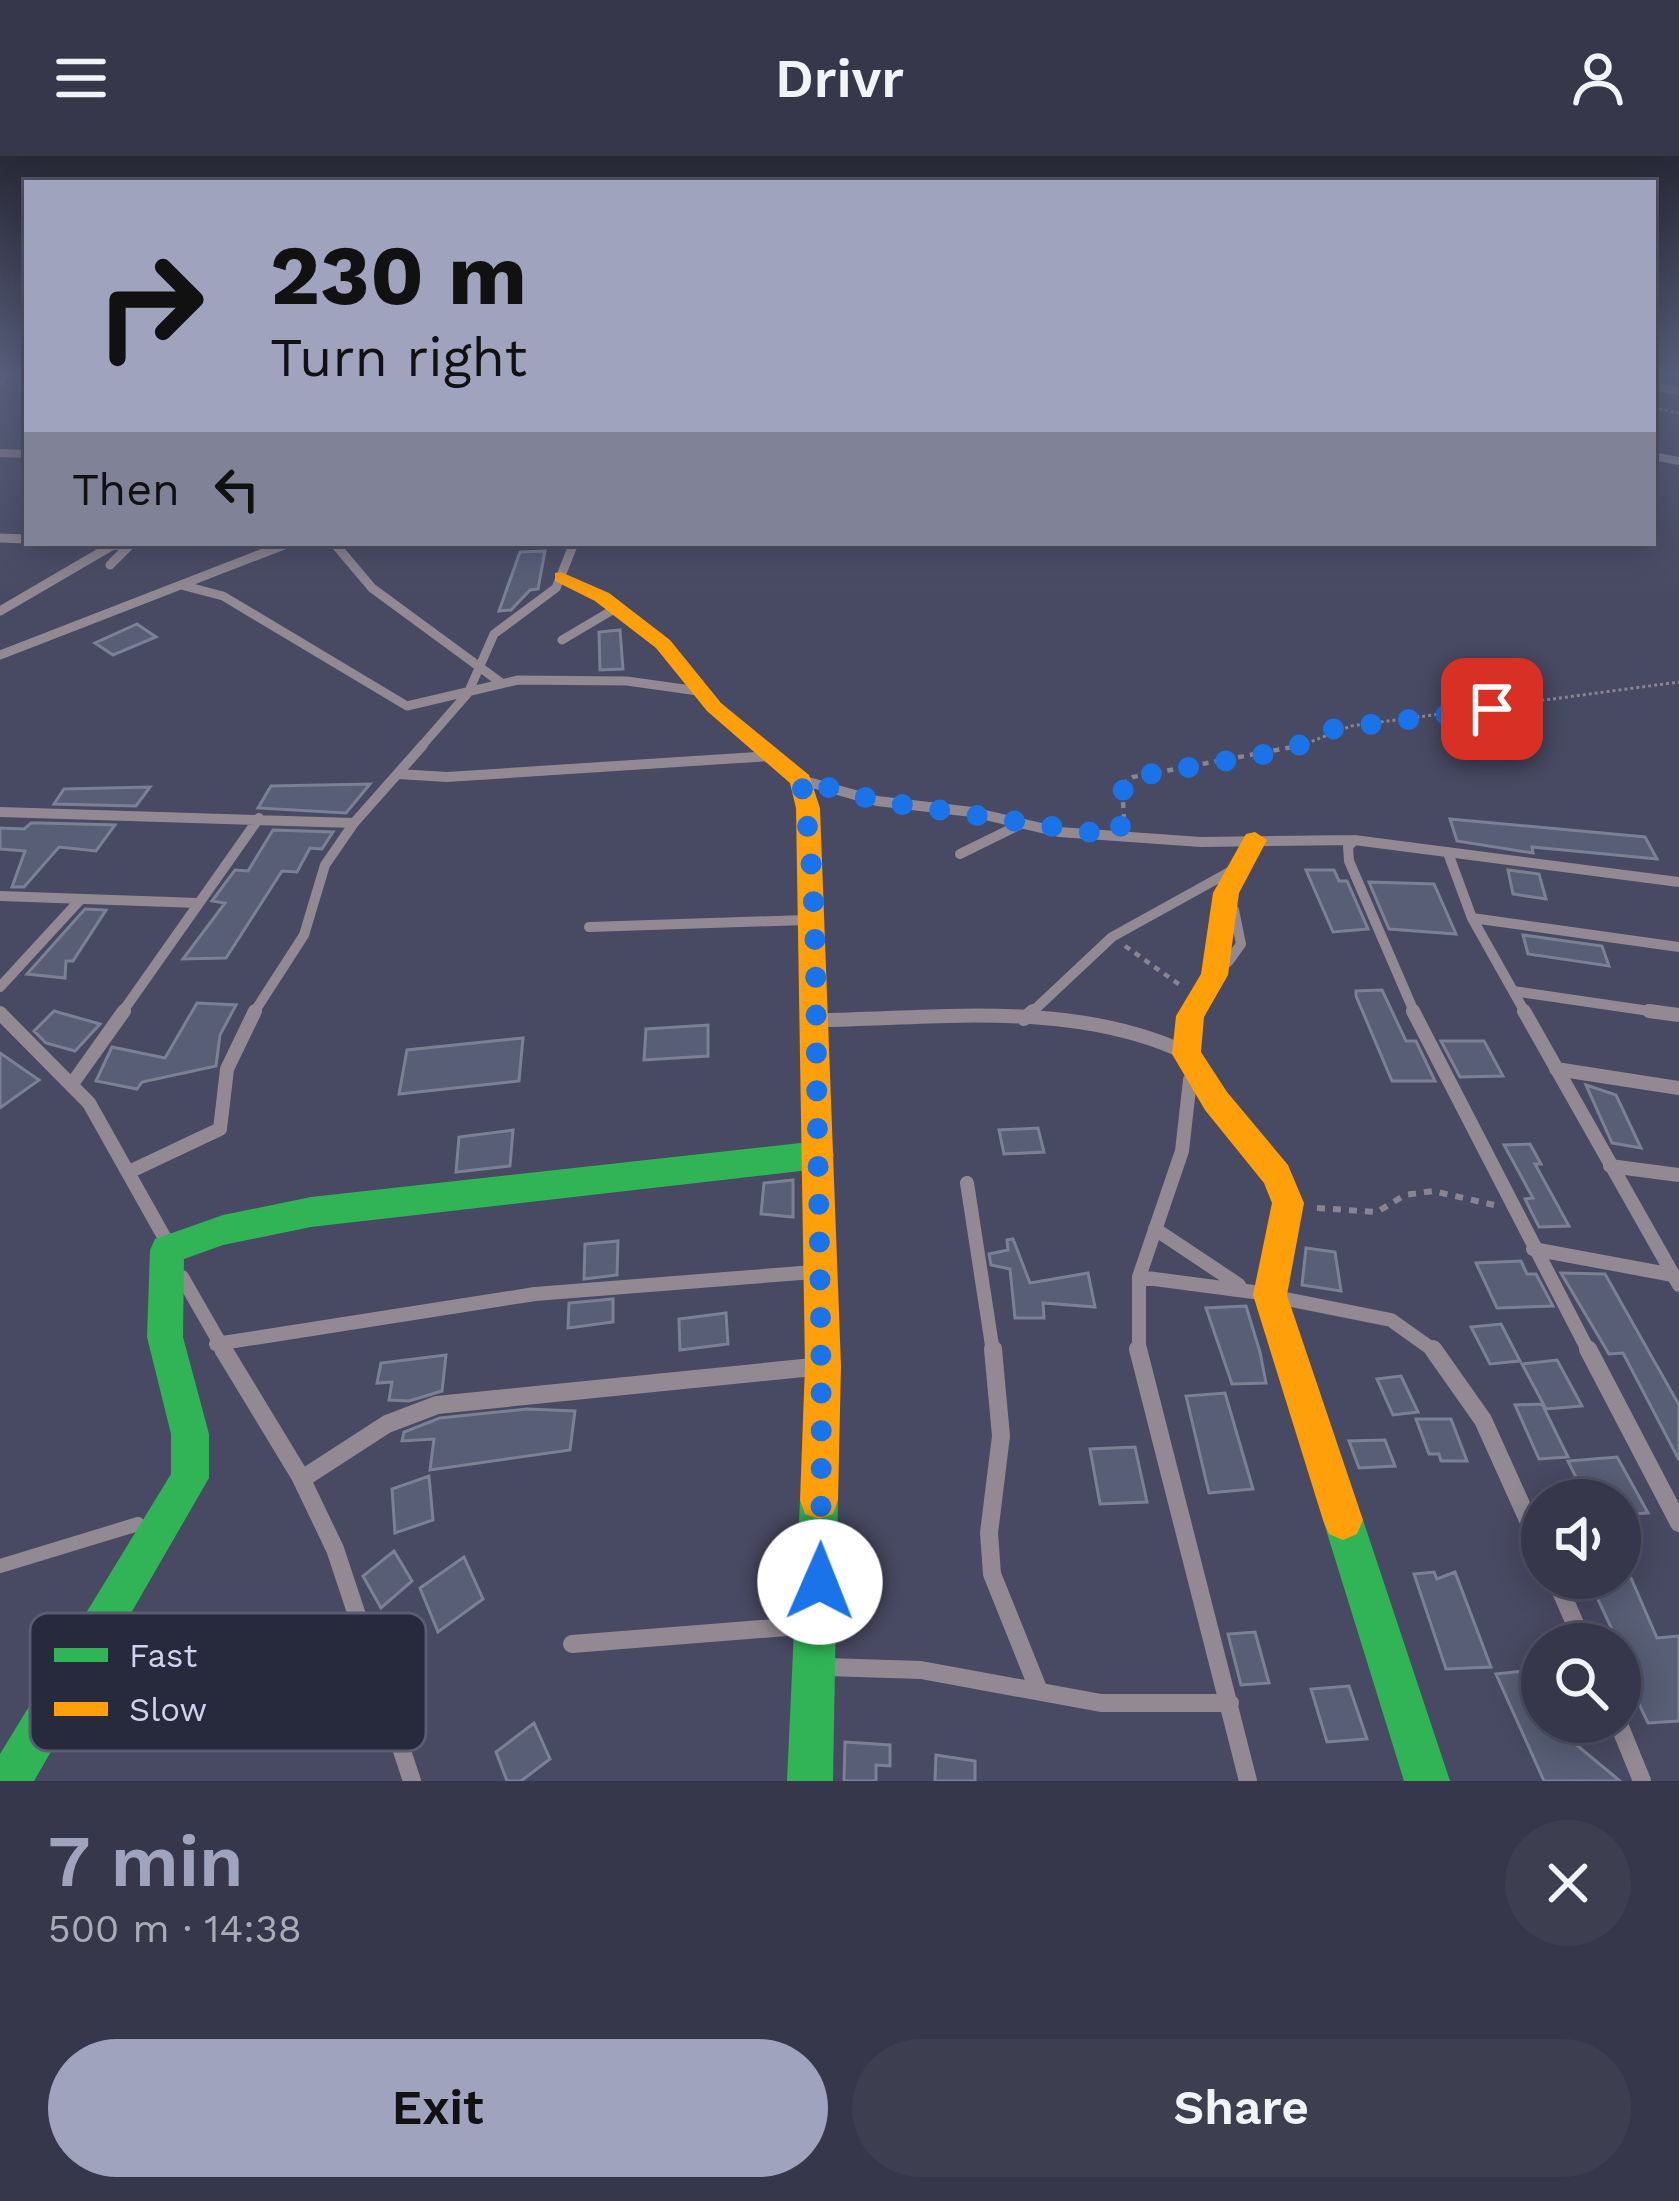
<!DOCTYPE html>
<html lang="en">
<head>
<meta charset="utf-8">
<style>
  body { margin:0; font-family:"Work Sans",sans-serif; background:#3d3f51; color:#f1f3f6; height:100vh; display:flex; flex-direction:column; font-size:45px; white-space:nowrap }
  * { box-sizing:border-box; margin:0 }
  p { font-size:39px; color:#aaacb5 }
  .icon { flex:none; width:66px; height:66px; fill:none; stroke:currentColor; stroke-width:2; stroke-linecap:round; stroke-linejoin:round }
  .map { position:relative; height:1625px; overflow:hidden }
  .side { display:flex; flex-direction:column; background:#36374a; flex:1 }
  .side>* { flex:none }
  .guide { position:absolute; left:24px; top:24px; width:1632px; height:366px; border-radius:0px; box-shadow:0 6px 30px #0003,0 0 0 3px #505162; background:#a0a3bd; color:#111; overflow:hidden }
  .controls { position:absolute; left:1521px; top:1323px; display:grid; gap:24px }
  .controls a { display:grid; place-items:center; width:120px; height:120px; border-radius:50%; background:#36374a; box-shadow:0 6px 30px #0003,0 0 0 3px #505162; font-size:60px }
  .pin { position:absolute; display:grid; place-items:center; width:102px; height:102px; color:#fff; margin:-51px; border-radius:24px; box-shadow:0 6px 18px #0006 }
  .me { position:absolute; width:132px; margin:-66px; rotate:1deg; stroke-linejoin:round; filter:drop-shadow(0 0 9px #0008) }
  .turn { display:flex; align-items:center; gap:42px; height:252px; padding:0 48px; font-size:54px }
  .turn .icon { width:156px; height:156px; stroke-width:2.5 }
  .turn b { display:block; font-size:84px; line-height:102px }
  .then { display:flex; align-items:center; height:114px; padding:0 48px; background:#0003; gap:24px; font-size:45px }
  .round { display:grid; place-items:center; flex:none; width:126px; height:126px; border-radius:63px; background:#3d3f51 }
  .head { display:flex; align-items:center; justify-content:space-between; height:204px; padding:0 48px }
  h1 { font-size:72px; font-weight:600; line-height:90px; color:#a0a3bd }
  .primary-button { display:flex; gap:24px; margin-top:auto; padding:24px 48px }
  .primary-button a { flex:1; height:138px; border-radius:72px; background:#a0a3bd; color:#111; font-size:48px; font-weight:600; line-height:138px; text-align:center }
  .primary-button a+a { background:#3d3f51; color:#f1f3f6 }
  header { display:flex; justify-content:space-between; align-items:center; height:156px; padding:0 48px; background:#36374a; font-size:54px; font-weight:600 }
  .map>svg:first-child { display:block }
</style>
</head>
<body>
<header><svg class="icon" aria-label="menu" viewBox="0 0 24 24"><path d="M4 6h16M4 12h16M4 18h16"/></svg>Drivr<svg class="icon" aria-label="person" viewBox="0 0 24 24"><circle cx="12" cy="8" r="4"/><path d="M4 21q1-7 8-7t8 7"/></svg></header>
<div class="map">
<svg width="1679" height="1625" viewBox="0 0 1679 1625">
  <rect width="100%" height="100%" fill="#484962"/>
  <path fill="#575e75" stroke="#7b8195" stroke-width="3" d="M 545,395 L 538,433 L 530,434 L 511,454 L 499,455 L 520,396 Z
    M 137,468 L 156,481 L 113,499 L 95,487 Z
    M 620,474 L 623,513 L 600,514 L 599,476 Z
    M 370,628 L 346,657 L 258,652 L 271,630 Z
    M 150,631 L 136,650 L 54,648 L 64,633 Z
    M 1450,663 L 1645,681 L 1657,703 L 1532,691 L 1533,697 L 1457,685 Z
    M 31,667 L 41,667 L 115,669 L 96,695 L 59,691 L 24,731 L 12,731 L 25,695 L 0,693 L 0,672 L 24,673 Z
    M 273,674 L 333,676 L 322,693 L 310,692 L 297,716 L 282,715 L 226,802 L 183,803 L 225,747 L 212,745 L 235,714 L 248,715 Z
    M 1306,714 L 1334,714 L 1339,725 L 1347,725 L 1368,773 L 1333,776 Z
    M 1508,714 L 1539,718 L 1546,743 L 1513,738 Z
    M 1369,726 L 1434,728 L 1456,778 L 1389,773 Z
    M 85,753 L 106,754 L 73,805 L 66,805 L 65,822 L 27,818 Z
    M 1523,779 L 1602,790 L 1609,810 L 1528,798 Z
    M 1382,834 L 1406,885 L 1416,885 L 1435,925 L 1392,925 L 1356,840 L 1356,835 Z
    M 197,847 L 236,849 L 220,879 L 216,910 L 142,926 L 137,933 L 96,925 L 112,891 L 165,902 Z
    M 54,855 L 100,868 L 75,895 L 46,887 L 34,875 Z
    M 708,869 L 708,900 L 644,904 L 646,873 Z
    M 523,882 L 519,925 L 399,938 L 407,894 Z
    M 1441,885 L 1484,885 L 1503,920 L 1460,921 Z
    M 0,897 L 39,924 L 0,952 Z
    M 1586,929 L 1616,939 L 1641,992 L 1612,987 Z
    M 1038,972 L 1044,996 L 1004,998 L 999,974 Z
    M 513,974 L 510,1010 L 456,1016 L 459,981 Z
    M 1530,988 L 1541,1008 L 1535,1008 L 1569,1070 L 1539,1071 L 1525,1043 L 1533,1042 L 1504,989 Z
    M 793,1024 L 793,1061 L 761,1058 L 764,1027 Z
    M 1013,1083 L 1030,1127 L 1088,1117 L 1095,1151 L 1043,1147 L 1044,1162 L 1015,1162 L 1010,1113 L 991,1109 L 989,1098 L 1008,1094 L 1007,1084 Z
    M 618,1085 L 617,1119 L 584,1123 L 585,1088 Z
    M 1306,1092 L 1335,1096 L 1341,1135 L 1302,1129 Z
    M 1521,1105 L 1527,1118 L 1536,1118 L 1553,1150 L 1497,1152 L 1476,1107 Z
    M 1561,1117 L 1605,1118 L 1679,1249 L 1679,1304 L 1623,1197 L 1609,1198 Z
    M 613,1143 L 613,1166 L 568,1172 L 569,1147 Z
    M 1246,1150 L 1260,1196 L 1266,1227 L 1232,1228 L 1206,1152 Z
    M 726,1157 L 728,1188 L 680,1194 L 679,1163 Z
    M 1501,1168 L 1520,1205 L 1490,1208 L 1471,1171 Z
    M 446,1199 L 442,1235 L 409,1245 L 389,1244 L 392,1226 L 377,1227 L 381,1207 Z
    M 1557,1204 L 1582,1250 L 1546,1253 L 1522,1208 Z
    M 1401,1220 L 1418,1256 L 1393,1259 L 1377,1223 Z
    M 1225,1237 L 1253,1333 L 1209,1337 L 1186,1240 Z
    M 1542,1248 L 1568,1301 L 1539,1303 L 1515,1249 Z
    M 527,1253 L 575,1255 L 570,1294 L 430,1314 L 434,1283 L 402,1285 L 404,1276 L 440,1262 Z
    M 1416,1263 L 1451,1263 L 1467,1305 L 1441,1305 L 1439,1298 L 1429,1298 Z
    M 1385,1284 L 1395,1310 L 1359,1312 L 1349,1285 Z
    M 1135,1291 L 1147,1346 L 1100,1348 L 1090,1293 Z
    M 1617,1301 L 1636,1335 L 1648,1357 L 1620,1359 L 1620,1344 L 1587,1344 L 1568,1305 Z
    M 429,1320 L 433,1364 L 395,1377 L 392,1333 Z
    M 394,1395 L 412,1425 L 381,1452 L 363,1420 Z
    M 464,1401 L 483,1443 L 438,1476 L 420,1432 Z
    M 1434,1416 L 1437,1423 L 1455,1416 L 1491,1511 L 1446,1513 L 1414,1418 Z
    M 1588,1422 L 1631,1422 L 1657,1482 L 1679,1480 L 1679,1565 L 1648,1567 L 1621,1510 L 1629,1510 Z
    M 1255,1476 L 1269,1527 L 1241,1529 L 1228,1478 Z
    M 1542,1513 L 1542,1566 L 1549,1566 L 1620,1625 L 1544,1625 L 1496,1518 Z
    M 1349,1530 L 1367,1583 L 1327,1586 L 1311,1533 Z
    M 534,1567 L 550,1603 L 521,1625 L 507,1625 L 496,1596 Z
    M 845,1586 L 890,1589 L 890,1610 L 876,1609 L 876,1625 L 844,1625 Z
    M 936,1599 L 975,1605 L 975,1625 L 935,1625 Z"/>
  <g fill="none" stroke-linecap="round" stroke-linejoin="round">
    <path stroke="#898491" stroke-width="3" stroke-dasharray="3 3" stroke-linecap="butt" d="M 1653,252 L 1679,257
      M 1295,592 L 1351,570 L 1679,526"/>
    <path stroke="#898491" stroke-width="4.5" stroke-dasharray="6 6" stroke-linecap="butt" d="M 1124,664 L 1122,628 L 1133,621 L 1303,589
      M 1125,790 L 1180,829"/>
    <path stroke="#898491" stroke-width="6" stroke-dasharray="8 8" stroke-linecap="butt" d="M 1317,1052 L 1377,1056 L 1405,1039 L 1433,1035 L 1494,1049"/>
    <path stroke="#928992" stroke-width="14" d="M 0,1410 L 138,1368"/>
    <path stroke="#928992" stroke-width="8" d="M 0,225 L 5,216
      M 1653,230 L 1679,235
      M 0,297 L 27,298
      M 1653,300 L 1679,305
      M 0,382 L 6,382"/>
    <path stroke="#928992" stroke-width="9" d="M 0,382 L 27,383
      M 84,387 L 129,390
      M 334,387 L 372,432 L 500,526
      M 110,409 L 131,388
      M 181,429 L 223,440 L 407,550 L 518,524 L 627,525 L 698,535
      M 0,455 L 113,389
      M 562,484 L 616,452
      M 0,499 L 289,387
      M 420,592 L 468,537 L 494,478 L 556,432 L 574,387"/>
    <path stroke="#928992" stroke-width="10" d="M 398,618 L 447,621 L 770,600
      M 801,624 L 877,645 L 972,656 L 1059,676 L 1201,686 L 1354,684 L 1679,726
      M 0,656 L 354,667 L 423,589
      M 1354,684 L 1348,691 L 1349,705 L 1415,858
      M 1448,697 L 1472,762 L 1526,858
      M 960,698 L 1021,668
      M 0,740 L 198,747
      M 1472,762 L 1679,791
      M 589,771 L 805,764
      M 1228,806 L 1241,788 L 1234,754
      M 0,831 L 80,744
      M 1513,835 L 1670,858
      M 121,858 L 259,662
      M 253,858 L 304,779 L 325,709 L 354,667
      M 1030,858 L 1112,781 L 1233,714"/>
    <path stroke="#928992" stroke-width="14" d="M 1413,855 L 1589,1196
      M 1524,855 L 1679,1129
      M 1649,855 L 1679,859
      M 0,857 L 89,947 L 167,1086
      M 1024,863 L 1033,855
      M 822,864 C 940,862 1069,845 1180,894
      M 1556,913 L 1679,932
      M 72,928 L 124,855
      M 1610,1010 L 1679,1019
      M 131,1015 L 220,973 L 227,913 L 255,855
      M 967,1027 L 993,1196
      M 1155,1073 L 1239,1129
      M 1533,1093 L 1673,1119
      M 182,1121 L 225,1196
      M 1139,1121 L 1261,1137
      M 1281,1142 L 1391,1164 L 1436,1196
      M 216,1188 L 535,1138 L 814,1116
      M 1139,1196 L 1139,1121 L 1182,995 L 1190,924"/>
    <path stroke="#928992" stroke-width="18" d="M 223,1193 L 300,1320 L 335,1393 L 412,1625
      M 993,1193 L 1001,1280 L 989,1377 L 992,1418 L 1039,1535
      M 1138,1193 L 1248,1625
      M 1433,1193 L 1483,1264 L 1542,1395
      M 1588,1193 L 1679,1367
      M 302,1323 L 387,1268 L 437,1249 L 813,1211
      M 1555,1422 L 1584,1488
      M 572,1488 L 800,1470
      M 826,1511 L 921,1514 L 1101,1547 L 1230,1547
      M 1618,1566 L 1642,1625"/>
    <path fill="#30b455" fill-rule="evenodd" d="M 818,985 L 829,989 L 834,999 L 829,1009 L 818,1013 L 311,1071 L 223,1089 L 184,1103 L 183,1181 L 209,1278 L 209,1322 L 34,1625 L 0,1625 L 0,1598 L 171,1318 L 171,1278 L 147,1181 L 150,1094 L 155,1083 L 223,1059 L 311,1041 Z
      M 819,1325 L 833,1330 L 838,1344 L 833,1625 L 787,1625 L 800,1344 L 805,1330 Z
      M 1343,1344 L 1357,1350 L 1363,1364 L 1450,1625 L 1404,1625 L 1323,1364 L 1329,1350 Z"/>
    <path fill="#ff9f0a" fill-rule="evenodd" d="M 561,416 L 609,437 L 670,484 L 721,547 L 809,619 L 820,652 L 841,1210 L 838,1344 L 833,1358 L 819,1363 L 805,1358 L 800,1344 L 805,1210 L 796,652 L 790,627 L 707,555 L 656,492 L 595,445 L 555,425 L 555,417 Z
      M 1255,676 L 1267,684 L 1239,737 L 1228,819 L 1204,861 L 1201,896 L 1227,936 L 1288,1009 L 1304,1047 L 1287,1139 L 1363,1364 L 1357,1378 L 1343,1384 L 1329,1378 L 1323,1364 L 1253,1139 L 1272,1047 L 1264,1027 L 1205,954 L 1172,898 L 1176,860 L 1201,818 L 1213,737 L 1246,678 Z"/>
  </g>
  <linearGradient id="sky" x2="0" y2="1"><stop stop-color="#282836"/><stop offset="0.49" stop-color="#585f7c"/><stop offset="1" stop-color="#585f7c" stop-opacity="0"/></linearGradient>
  <rect width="1679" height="444" fill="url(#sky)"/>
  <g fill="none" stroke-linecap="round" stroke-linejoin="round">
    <path stroke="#1a73e8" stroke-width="21" stroke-dasharray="0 37.8" d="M 820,1426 C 823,1267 820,1110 817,951 C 815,843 819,730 801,624 L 878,645 L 1116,680 L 1127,656 L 1122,628 L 1133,621 L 1289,594 L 1333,573 L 1492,553"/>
  </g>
  <rect x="30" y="1457" width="396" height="138" rx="18" fill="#27293d" stroke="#595c72" stroke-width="3"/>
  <rect x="54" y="1492" width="54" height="14" fill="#30b455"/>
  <rect x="54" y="1546" width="54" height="14" fill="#ff9f0a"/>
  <g font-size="33" fill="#cfd3ee">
    <text x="129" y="1511">Fast</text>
    <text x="129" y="1565">Slow</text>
  </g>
</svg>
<div class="controls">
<a><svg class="icon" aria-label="sound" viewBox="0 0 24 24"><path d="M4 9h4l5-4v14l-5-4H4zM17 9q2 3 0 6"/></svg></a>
<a><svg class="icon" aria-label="search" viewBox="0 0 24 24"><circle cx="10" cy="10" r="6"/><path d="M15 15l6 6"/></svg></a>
</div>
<div class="pin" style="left:1492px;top:553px;background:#d93025"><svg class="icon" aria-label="arrive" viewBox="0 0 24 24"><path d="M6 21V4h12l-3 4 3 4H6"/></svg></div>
<svg class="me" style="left:820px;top:1426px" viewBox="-20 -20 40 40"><circle r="19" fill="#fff"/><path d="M0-13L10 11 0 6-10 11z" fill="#1a73e8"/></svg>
<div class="guide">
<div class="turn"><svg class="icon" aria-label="right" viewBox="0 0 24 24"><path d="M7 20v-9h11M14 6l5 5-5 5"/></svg><div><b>230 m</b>Turn right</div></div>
<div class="then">Then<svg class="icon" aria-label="left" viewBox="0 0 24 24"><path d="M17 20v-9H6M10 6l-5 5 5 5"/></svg></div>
</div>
</div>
<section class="side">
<div class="head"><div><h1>7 min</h1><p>500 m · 14:38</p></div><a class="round"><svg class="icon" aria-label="close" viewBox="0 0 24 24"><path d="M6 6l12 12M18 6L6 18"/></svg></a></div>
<div class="primary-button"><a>Exit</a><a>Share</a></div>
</section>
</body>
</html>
